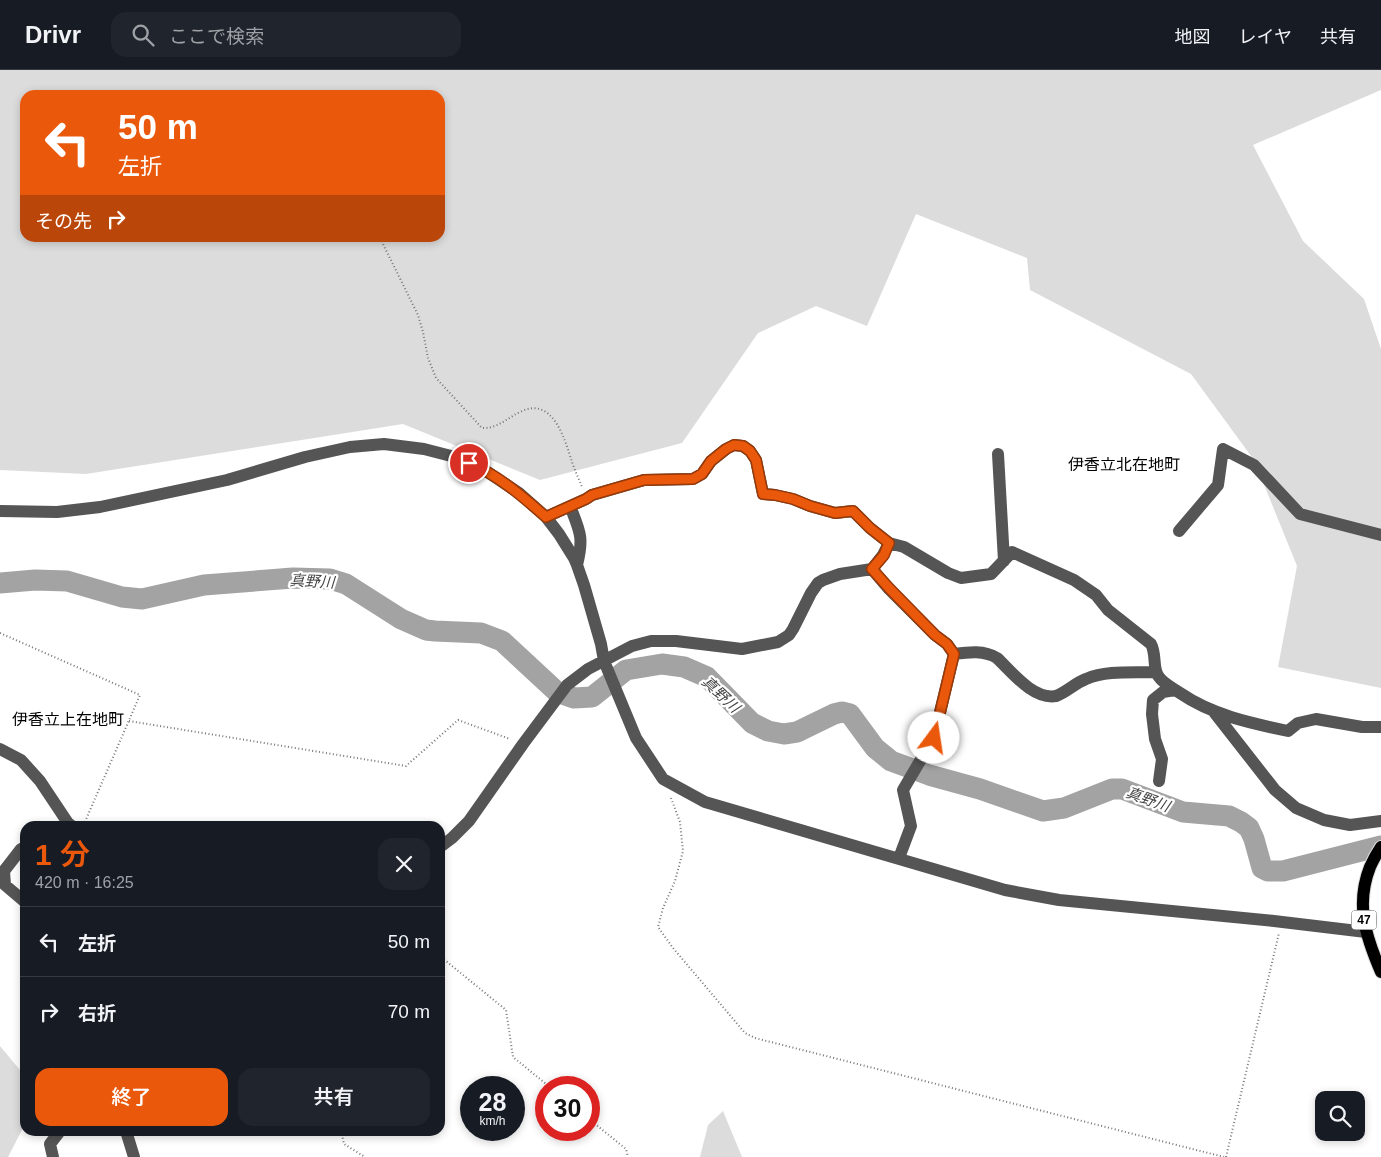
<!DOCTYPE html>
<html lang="ja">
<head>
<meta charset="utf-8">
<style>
  body { margin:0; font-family:Helvetica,"Noto Sans JP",sans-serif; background:#20242c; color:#f1f3f6; height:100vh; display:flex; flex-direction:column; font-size:19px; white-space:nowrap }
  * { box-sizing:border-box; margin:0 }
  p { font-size:16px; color:#9ea1a6 }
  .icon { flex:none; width:28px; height:28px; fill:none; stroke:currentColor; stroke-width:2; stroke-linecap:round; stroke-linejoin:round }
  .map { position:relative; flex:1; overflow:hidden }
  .drawer { position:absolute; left:20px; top:751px; width:425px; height:315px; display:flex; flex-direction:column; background:#171b24; border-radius:15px; box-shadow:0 2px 8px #0003 }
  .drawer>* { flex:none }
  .guide { position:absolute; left:20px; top:20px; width:425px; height:152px; border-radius:15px; box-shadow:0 2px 8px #0003; background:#ea580c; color:#fff; overflow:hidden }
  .tools { position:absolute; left:1315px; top:1021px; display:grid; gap:10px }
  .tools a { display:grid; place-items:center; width:50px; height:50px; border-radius:10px; background:#171b24; box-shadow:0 2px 8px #0003; font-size:25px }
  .speed { position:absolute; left:460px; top:1006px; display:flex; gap:10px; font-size:25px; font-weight:700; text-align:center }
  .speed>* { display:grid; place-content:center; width:65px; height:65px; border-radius:50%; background:#171b24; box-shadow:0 2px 8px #0003; line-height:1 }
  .speed small { font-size:12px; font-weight:400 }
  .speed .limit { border:8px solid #d22; background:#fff; color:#111 }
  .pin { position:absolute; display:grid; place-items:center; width:42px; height:42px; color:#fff; margin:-21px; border:2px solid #fff; border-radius:50%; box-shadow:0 1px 5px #0007 }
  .me { position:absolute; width:55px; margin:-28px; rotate:14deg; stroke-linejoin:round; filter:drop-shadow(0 0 4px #0008) }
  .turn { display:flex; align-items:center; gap:18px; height:105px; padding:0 15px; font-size:22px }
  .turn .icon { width:65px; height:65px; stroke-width:2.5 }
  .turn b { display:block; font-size:35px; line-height:42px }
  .then { display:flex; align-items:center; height:48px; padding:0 15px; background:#0003; gap:10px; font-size:19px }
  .round { display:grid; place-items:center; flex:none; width:52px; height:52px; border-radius:15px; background:#20242c }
  .head { display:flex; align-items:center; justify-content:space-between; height:85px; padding:0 15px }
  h1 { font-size:30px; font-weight:600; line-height:38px; color:#ea580c }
  .cta { display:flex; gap:10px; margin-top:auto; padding:10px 15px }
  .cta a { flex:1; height:58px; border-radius:15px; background:#ea580c; color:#fff; font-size:20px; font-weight:600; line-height:58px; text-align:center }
  .cta a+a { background:#20242c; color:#f1f3f6 }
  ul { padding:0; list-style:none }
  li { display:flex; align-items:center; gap:15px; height:70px; padding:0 15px; border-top:1px solid #363941 }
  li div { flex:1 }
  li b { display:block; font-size:19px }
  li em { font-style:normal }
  header { display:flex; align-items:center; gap:30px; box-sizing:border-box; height:70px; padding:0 25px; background:#171b24; border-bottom:1px solid #363941 }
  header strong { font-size:24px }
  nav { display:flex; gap:28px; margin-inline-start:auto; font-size:18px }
  .search { width:350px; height:45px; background:#20242c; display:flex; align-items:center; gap:12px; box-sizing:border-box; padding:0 18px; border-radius:15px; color:#9ea1a6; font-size:19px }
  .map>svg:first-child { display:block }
</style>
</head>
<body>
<header>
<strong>Drivr</strong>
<div class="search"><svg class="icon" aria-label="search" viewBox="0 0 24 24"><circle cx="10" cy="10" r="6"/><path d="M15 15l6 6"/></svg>ここで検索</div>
<nav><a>地図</a><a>レイヤ</a><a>共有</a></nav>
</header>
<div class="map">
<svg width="1381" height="1087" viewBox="0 0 1381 1087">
  <rect width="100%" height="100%" fill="#fff"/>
  <path fill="#dcdcdc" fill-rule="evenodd" d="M 0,0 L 1381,0 L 1381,20 L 1253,75 L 1303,171 L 1364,229 L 1381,279 L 1381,618 L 1278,597 L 1297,496 L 1254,390 L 1191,304 L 1030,220 L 1027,188 L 916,144 L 867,256 L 816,236 L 758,263 L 682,373 L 540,410 L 403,354 L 86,404 L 0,400 ZM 25,25 L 440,25 L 440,168 L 25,168 Z
    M 0,976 L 25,1006 L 25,1054 L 8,1087 L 0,1087 Z
    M 723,1041 L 742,1087 L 700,1087 L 708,1055 Z"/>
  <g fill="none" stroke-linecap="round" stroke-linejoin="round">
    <path stroke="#a3a3a3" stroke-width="21" d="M 0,513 L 35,510 L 67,511 L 122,527 L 142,529 L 204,515 L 293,508 L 330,509 L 346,514 L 401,549 L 426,560 L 435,561 L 481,563 L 502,571 L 557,622 L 574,628 L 592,627 L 626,600 L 662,594 L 684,597 L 707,607 L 752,653 L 768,661 L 784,664 L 797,662 L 834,644 L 842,642 L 850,644 L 875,678 L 891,691 L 929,705 L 980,719 L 1043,741 L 1064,738 L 1112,719 L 1122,719 L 1183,742 L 1229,746 L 1241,752 L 1249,758 L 1254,769 L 1262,798 L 1268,801 L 1283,801 L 1381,776"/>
    <g stroke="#dbdbdb" stroke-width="14">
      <path id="major" d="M 1381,777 C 1377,783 1373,790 1370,797 C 1355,835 1366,867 1381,902"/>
    </g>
    <path stroke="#777" stroke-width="2" stroke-dasharray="1 2.5" stroke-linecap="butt" d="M 380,168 L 418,245 L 423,262 L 428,288 L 436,308 L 482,358 C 497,359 507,348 520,342 C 553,325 565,370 572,392 C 575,401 579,409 582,417
      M 0,563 L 140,625 L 84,754
      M 129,651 L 406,696 L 458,650 L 510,669
      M 671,728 L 680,752 L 683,781 L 675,811 L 663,838 L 658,857 L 673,878 L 745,963 L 755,968 L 1224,1087
      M 440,884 L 441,887 L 506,940 L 513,987 L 551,1018
      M 589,1049 L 626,1079 L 628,1087
      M 341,1061 L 344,1074 L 365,1087
      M 1226,1087 L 1279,863"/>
    <path stroke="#555" stroke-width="12" d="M 998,384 L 1004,491
      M 570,436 C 580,462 584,467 577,495
      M 0,441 L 57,442 L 100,437 L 227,410 L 305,387 L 350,377 L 384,374 L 424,379 L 455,387 L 483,399 L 519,423 L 546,447 L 559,464 L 574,488 L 577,495 L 584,515 L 601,574 L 604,591 L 636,668 L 663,709 L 705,732 L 1005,820 L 1059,830 L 1274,851 L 1366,862
      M 546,447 L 586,429 L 592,425 L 644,410 L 693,409 L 702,404 L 711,391 L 726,379 L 734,375 L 743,376 L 750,381 L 756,390 L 763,424 L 775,425 L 793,429 L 810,436 L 835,443 L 853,441 L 870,458 L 889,473 L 904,477 L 948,503 L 961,508 L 991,504 L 1012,482 L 1074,510 L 1096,525 L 1108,540 L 1151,574 C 1157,585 1152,599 1159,607 C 1164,614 1173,618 1180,623 C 1212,645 1250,653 1288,661 L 1298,653 L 1316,649 L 1362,657 L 1381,657
      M 1179,461 L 1218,415 L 1223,379 L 1254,395 L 1300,444 L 1381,465
      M 872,499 L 883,485 L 889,473
      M 1214,642 L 1275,720 L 1296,738 L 1324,750 L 1350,755 L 1381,751
      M 0,679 L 21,690 L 40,711 L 68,753 L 72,756
      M 1159,711 L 1162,689 L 1155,669 L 1152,644 L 1153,630 L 1163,622 L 1175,620
      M 25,777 L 21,779 L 4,801 L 5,815 L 25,832
      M 440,777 L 452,768 L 469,751 L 523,674 L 567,615 L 588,599 L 632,576 L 651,571 L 676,571 L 742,579 L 778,572 L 789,565 L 793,559 L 811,523 L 818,513 L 823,510 L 840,504 L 872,499 L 889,519 L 935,565 L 947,574 L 954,584 C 969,582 984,580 997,588 C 1012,602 1033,630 1056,626 C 1067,622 1075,613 1086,609 C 1108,600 1132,603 1155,602
      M 899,788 L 911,756 L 903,720 L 934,667 L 954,584
      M 126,1061 L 134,1087
      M 53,1087 L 50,1074 L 60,1061"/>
    <use href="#major" stroke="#000" stroke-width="12"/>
  </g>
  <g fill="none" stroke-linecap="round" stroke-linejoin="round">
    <g stroke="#983908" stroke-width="12">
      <path id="route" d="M 469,393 C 498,405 522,426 546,447 L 586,429 L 592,425 L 644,410 L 693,409 L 702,404 L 711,391 L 726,379 L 734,375 L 743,376 L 750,381 L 756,390 L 763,424 L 775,425 L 793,429 L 810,436 L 835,443 L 853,441 L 870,458 L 889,473 L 884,485 L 872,499 L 889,518 L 935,565 L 947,574 L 954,584 L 934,668"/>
    </g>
    <use href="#route" stroke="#ea580c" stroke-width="9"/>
  </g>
  <g text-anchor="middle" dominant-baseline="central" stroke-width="4.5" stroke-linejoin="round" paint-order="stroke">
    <rect fill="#fff" stroke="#4c4c4c" stroke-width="1" x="1351.5" y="840.5" width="25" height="19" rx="4"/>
    <g font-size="12" font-weight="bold" fill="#000">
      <text x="1364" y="850">47</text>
    </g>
    <g font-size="15" font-style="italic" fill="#444" stroke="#fff">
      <text transform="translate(312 511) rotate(3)">真野川</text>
      <text transform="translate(721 624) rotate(43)">真野川</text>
      <text transform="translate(1148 729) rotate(20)">真野川</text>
    </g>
    <g font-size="16" fill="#000" stroke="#fff">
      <text x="1124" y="394">伊香立北在地町</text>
      <text x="68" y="649">伊香立上在地町</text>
    </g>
  </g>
</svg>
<div class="tools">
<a><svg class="icon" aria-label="search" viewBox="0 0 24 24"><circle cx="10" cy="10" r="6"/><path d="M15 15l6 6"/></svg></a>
</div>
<div class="speed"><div>28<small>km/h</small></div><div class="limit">30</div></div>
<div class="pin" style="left:469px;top:393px;background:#d93025"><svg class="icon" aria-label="arrive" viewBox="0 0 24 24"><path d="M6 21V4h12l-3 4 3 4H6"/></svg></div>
<svg class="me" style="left:934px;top:668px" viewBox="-20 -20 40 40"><circle r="19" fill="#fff"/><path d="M0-13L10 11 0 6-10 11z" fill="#ea580c"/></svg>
<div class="guide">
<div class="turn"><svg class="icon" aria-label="left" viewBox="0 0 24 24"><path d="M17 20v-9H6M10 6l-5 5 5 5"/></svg><div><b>50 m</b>左折</div></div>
<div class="then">その先<svg class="icon" aria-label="right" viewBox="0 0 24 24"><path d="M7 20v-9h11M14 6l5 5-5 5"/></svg></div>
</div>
<section class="drawer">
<div class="head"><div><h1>1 分</h1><p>420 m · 16:25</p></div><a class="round"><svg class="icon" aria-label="close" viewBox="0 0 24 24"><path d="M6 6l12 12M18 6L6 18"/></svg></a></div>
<ul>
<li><svg class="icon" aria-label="left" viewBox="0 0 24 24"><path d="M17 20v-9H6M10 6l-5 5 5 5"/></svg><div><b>左折</b></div><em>50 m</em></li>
<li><svg class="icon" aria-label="right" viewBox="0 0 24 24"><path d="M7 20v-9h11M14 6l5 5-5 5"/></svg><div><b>右折</b></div><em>70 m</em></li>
</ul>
<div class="cta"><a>終了</a><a>共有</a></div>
</section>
</div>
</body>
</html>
